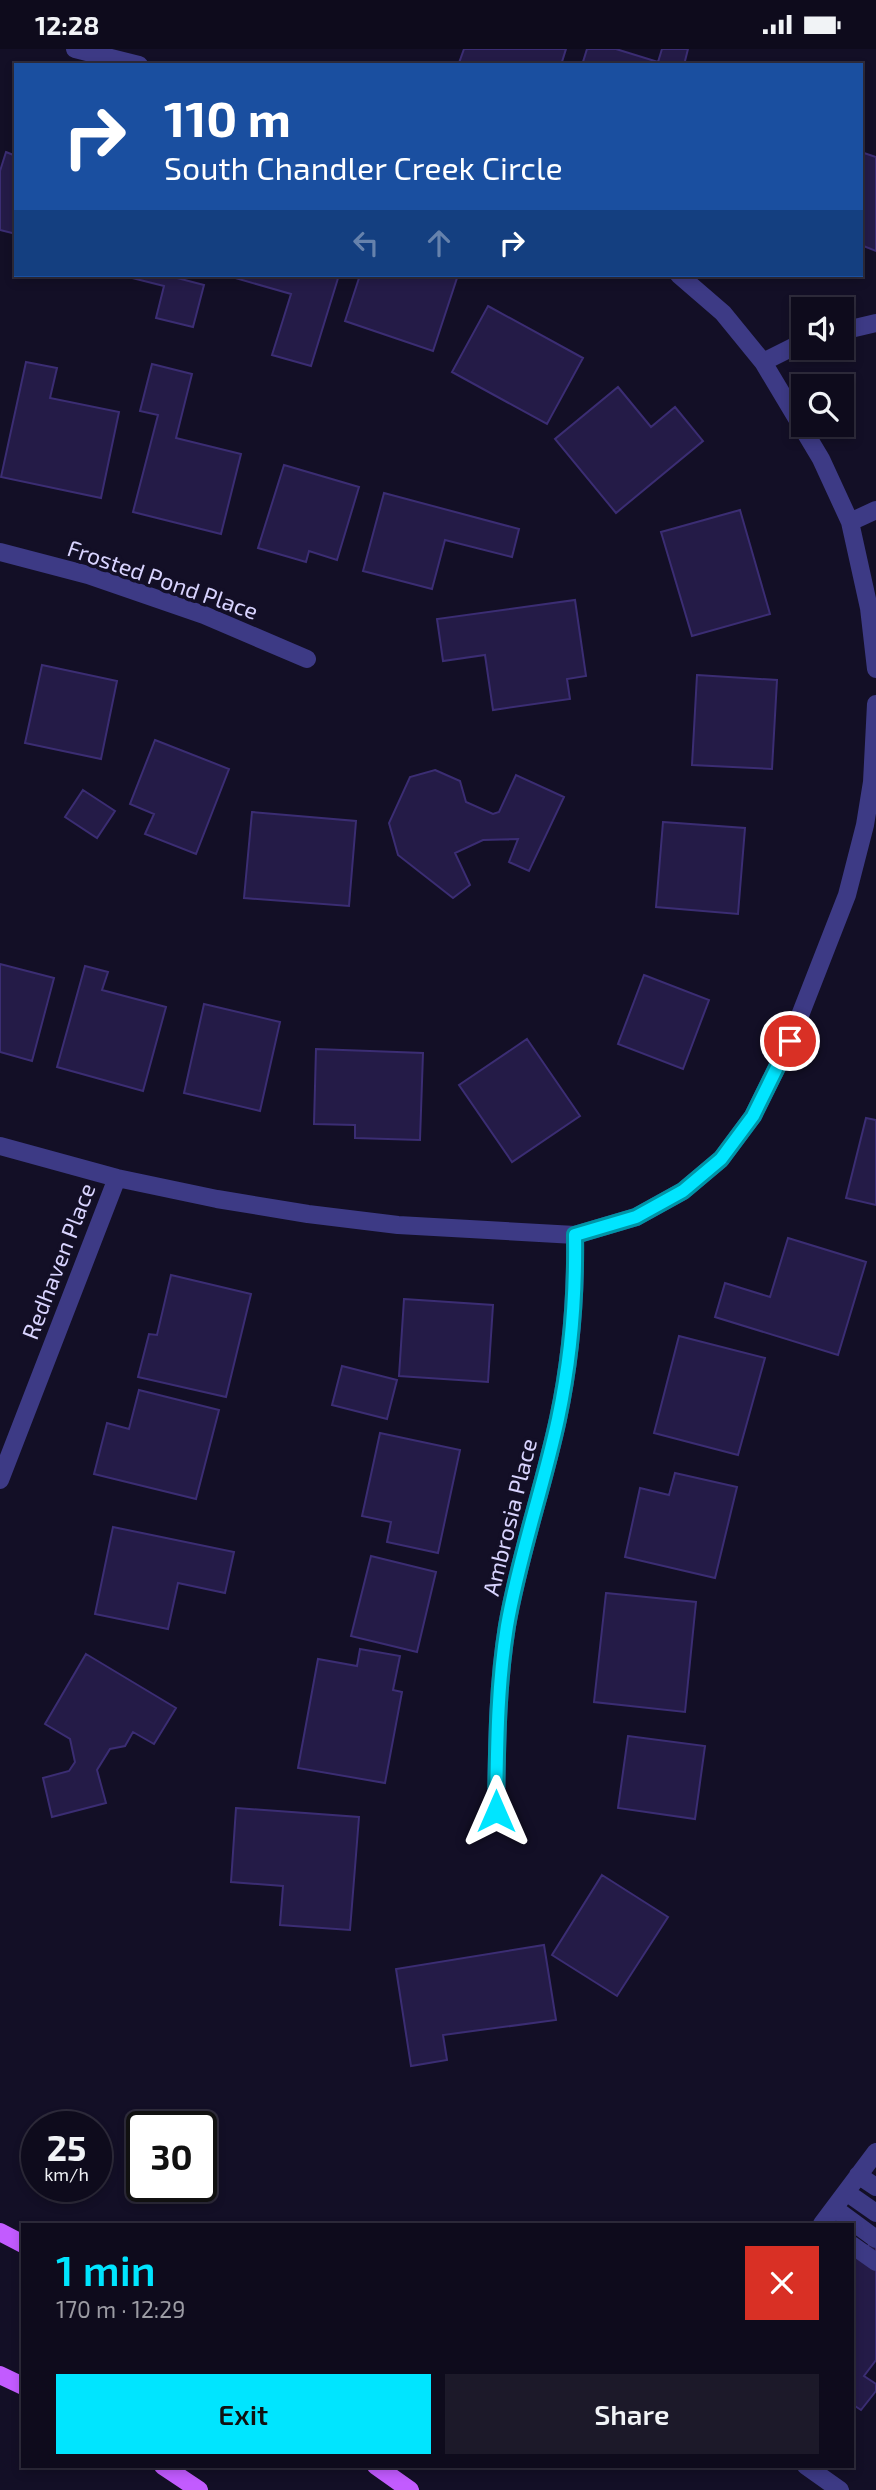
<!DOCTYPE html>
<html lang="en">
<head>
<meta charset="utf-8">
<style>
  body { margin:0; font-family:"Exo 2",sans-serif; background:#1c1929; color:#f1f3f6; height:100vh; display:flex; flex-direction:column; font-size:26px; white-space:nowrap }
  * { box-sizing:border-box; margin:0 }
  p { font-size:23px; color:#9b9ba3 }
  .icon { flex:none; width:38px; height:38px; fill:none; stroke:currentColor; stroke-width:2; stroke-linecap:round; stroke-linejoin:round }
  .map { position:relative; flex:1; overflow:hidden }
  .side { position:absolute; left:21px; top:2174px; width:833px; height:245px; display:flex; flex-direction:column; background:#0e0b1c; border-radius:0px; box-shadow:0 4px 10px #0003,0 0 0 2px #2e2b3b }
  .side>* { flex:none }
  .guide { position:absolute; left:14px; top:14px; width:849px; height:214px; border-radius:0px; box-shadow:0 4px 10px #0003,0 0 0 2px #2e2b3b; background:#1a4fa0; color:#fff; overflow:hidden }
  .controls { position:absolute; left:791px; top:248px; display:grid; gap:14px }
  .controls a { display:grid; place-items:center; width:63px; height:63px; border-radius:0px; background:#0e0b1c; box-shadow:0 4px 10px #0003,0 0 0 2px #2e2b3b; font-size:35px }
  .speed { position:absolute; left:21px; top:2062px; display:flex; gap:14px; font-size:35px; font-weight:700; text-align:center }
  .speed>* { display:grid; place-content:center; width:91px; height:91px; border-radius:50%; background:#0e0b1c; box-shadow:0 4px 10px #0003,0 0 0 2px #2e2b3b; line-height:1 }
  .speed small { font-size:18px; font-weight:400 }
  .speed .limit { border:4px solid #111; border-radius:10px; background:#fff; color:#111 }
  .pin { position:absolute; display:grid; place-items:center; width:60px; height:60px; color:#fff; margin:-30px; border:4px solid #fff; border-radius:50%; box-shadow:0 2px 7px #0007 }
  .me { position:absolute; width:77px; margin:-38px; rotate:0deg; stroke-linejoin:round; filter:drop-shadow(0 0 5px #0008) }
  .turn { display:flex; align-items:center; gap:24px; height:147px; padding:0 35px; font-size:32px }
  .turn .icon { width:91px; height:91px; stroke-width:2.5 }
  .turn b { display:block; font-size:49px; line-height:60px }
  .lanes { display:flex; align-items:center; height:66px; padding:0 35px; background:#0003; justify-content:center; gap:35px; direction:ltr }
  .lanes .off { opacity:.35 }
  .round { display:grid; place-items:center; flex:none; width:74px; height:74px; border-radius:0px; background:#1c1929 }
  .head { display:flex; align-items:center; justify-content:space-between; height:119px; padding:0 35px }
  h1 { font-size:42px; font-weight:600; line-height:52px; color:#00e5ff }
  .button { display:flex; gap:14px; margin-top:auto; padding:14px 35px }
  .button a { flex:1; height:80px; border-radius:0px; background:#00e5ff; color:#111; font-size:28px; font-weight:600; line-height:80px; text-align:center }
  .button a+a { background:#1c1929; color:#f1f3f6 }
  .status { display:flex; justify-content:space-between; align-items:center; height:49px; padding:0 35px; background:#0e0b1c; direction:ltr }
  .status svg { height:19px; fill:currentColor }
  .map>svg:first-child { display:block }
</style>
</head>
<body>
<div class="status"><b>12:28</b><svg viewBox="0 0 49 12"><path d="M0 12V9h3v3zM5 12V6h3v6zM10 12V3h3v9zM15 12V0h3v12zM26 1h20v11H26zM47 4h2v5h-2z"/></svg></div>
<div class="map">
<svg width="876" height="2441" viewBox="0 0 876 2441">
  <rect width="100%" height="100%" fill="#130f26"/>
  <path fill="#241b47" stroke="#3b2d73" stroke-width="2" d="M 464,0 L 566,0 L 561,16 L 464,16 L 459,14 Z
    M 587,0 L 616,0 L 658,13 L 662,0 L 688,0 L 684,16 L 582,16 Z
    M 6,103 L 16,107 L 16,185 L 0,181 L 0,122 Z
    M 861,103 L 876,108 L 876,202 L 861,196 Z
    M 132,226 L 177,226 L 177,229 L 204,236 L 193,278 L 156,269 L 164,237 L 132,229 Z
    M 225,226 L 339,226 L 311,317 L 272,306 L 291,245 Z
    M 360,226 L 458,226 L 433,302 L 345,272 Z
    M 488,257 L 583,309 L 547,375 L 452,323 Z
    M 26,313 L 57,319 L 50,349 L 119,363 L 101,449 L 1,428 Z
    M 152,315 L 192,325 L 176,389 L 241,405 L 221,485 L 133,463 L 158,366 L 140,362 Z
    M 618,338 L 651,378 L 675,358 L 703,392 L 616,464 L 555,390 Z
    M 284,416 L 359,438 L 337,511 L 309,502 L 306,513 L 258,499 Z
    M 384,444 L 519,480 L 512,508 L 445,491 L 432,540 L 363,522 Z
    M 740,461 L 770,565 L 692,587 L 661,483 Z
    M 575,551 L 586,627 L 567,630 L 570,650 L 493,661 L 485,606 L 443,612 L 437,570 Z
    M 42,616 L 117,632 L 101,710 L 25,694 Z
    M 697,626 L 777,631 L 772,720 L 692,716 Z
    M 155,691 L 229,720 L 196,805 L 145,785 L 154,765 L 130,755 Z
    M 435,721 L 460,732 L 466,753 L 493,765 L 499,763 L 516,726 L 564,748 L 529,822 L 509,813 L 518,790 L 483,791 L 455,804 L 470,836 L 453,849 L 398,806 L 389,774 L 410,728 Z
    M 83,741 L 115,762 L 97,789 L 65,768 Z
    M 252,763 L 356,772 L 349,857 L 244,849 Z
    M 663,773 L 745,779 L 738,865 L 656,858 Z
    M 0,915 L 54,929 L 32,1012 L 0,1003 Z
    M 85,917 L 108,923 L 102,941 L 166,958 L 143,1042 L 57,1018 Z
    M 644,926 L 709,951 L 683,1020 L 618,995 Z
    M 204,955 L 280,973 L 260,1062 L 184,1044 Z
    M 527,990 L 580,1067 L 512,1113 L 459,1036 Z
    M 316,1000 L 423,1004 L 420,1091 L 355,1089 L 355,1076 L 314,1075 Z
    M 866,1069 L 876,1071 L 876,1156 L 846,1149 Z
    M 788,1189 L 866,1213 L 838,1306 L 715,1268 L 725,1234 L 770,1248 Z
    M 171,1226 L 251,1245 L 226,1348 L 138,1328 L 149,1285 L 157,1286 Z
    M 404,1250 L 493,1256 L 488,1333 L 399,1327 Z
    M 679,1287 L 765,1309 L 738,1406 L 654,1384 Z
    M 342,1317 L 397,1331 L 387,1370 L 332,1356 Z
    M 139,1341 L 219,1361 L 196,1450 L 94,1425 L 107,1374 L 129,1380 Z
    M 380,1384 L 460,1401 L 438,1504 L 387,1493 L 391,1473 L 362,1467 Z
    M 675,1424 L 737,1438 L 715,1529 L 625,1508 L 640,1439 L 669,1446 Z
    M 113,1478 L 234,1503 L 225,1544 L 178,1534 L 168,1580 L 95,1565 Z
    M 371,1507 L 436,1523 L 417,1603 L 351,1587 Z
    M 606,1544 L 696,1553 L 685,1663 L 594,1653 Z
    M 360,1600 L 400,1607 L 393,1641 L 402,1643 L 385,1734 L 298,1719 L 318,1610 L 357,1617 Z
    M 86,1605 L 176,1659 L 154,1695 L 133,1683 L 125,1697 L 110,1700 L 97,1721 L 106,1754 L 52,1768 L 43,1729 L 69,1722 L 75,1713 L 70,1690 L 45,1675 Z
    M 628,1687 L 705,1697 L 695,1770 L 618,1759 Z
    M 236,1759 L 359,1768 L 350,1881 L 280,1876 L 283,1837 L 231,1833 Z
    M 602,1826 L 668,1868 L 617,1947 L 552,1906 Z
    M 544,1896 L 556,1971 L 443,1986 L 447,2011 L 411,2017 L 396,1920 Z
    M 876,2186 L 876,2311 L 864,2327 L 876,2335 L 876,2342 L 861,2361 L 852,2355 L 852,2211 L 856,2206 L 859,2209 Z"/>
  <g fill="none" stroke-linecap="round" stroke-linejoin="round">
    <path stroke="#3d3a85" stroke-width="18" d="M 858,2126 L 876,2138
      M 846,2143 L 876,2164
      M 834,2159 L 876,2190
      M 822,2175 L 876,2103
      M 852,2196 L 876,2213
      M 806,2417 L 840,2441"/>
    <path stroke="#3d3a85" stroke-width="18" d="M 75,0 L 139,16
      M 679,226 L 723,264 L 763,313 L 821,410 L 850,473 L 869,559 L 876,620
      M 842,282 L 876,274
      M 763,313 L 803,293
      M 850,473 L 876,461
      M 0,503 L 88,526 L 204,566 L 307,610
      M 0,1097 L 117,1129 L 217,1150 L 308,1165 L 398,1176 L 575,1186 L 636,1168 L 683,1142 L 721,1110 L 753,1067 L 790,992 L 847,846 L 865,776 L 872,733 L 876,655
      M 0,1431 L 117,1129
      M 496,1762 C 497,1700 497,1639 507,1577 C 519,1507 543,1440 558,1370 C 571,1309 576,1248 575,1186"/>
    <path stroke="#c25bff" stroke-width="18" d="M 0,2183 L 23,2195
      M 0,2326 L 23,2337
      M 163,2417 L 199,2441
      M 376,2417 L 410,2441"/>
  </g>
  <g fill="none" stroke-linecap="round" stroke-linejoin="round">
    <g stroke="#0095a6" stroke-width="18">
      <path id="route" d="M 496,1762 C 497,1700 497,1639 507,1577 C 519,1507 543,1440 558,1370 C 571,1309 576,1248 575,1186 L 636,1168 L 683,1142 L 721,1110 L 753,1067 L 790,992"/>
    </g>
    <use href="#route" stroke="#00e5ff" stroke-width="12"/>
  </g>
  <g text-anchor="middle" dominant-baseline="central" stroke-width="7" stroke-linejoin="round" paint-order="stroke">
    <g font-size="23" fill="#d9d4ff" stroke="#130f26">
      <text transform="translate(163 530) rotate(19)">Frosted Pond Place</text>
      <text transform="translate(58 1212) rotate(-69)">Redhaven Place</text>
      <text transform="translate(509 1468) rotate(-76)">Ambrosia Place</text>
    </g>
  </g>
</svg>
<div class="controls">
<a><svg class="icon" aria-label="sound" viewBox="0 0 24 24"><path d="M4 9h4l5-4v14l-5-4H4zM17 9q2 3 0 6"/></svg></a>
<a><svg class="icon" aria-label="search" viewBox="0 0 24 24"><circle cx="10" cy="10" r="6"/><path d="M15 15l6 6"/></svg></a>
</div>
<div class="speed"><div>25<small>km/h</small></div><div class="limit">30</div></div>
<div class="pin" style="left:790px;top:992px;background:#d93025"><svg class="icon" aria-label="arrive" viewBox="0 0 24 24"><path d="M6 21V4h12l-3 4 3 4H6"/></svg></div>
<svg class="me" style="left:496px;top:1762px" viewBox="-20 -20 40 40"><path d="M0-17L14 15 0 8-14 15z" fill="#00e5ff" stroke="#fff" stroke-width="4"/></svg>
<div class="guide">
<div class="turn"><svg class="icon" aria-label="right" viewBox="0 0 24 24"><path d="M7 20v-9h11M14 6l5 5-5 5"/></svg><div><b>110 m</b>South Chandler Creek Circle</div></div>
<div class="lanes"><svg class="icon off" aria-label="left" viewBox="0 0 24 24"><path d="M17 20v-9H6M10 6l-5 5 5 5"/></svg><svg class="icon off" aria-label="ahead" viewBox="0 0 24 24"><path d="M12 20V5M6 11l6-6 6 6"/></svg><svg class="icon" aria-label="right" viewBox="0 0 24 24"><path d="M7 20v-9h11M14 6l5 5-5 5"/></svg></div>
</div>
<section class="side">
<div class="head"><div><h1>1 min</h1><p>170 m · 12:29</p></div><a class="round" style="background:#d93025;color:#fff"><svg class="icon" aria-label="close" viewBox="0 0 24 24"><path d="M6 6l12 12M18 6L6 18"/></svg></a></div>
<div class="button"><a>Exit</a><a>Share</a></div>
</section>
</div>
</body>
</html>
